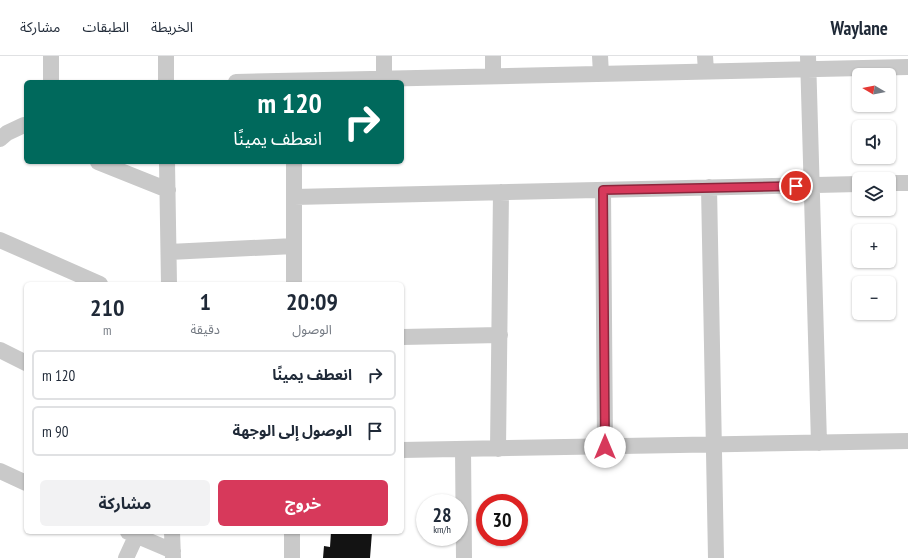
<!DOCTYPE html>
<html lang="ar">
<head>
<meta charset="utf-8">
<style>
  body { margin:0; font-family:"PT Sans Narrow","Noto Sans Arabic",sans-serif; background:#f2f2f3; color:#1f2937; direction:rtl; height:100vh; display:flex; flex-direction:column; font-size:15px; white-space:nowrap }
  * { box-sizing:border-box; margin:0 }
  p { font-size:13px; color:#747a83 }
  .icon { flex:none; width:22px; height:22px; fill:none; stroke:currentColor; stroke-width:2; stroke-linecap:round; stroke-linejoin:round }
  .map { position:relative; flex:1; overflow:hidden; direction:ltr }
  .sheet { position:absolute; left:24px; top:226px; width:380px; height:252px; display:flex; flex-direction:column; background:#fff; border-radius:6px; box-shadow:0 1px 3px #0004; direction:rtl }
  .sheet>* { flex:none }
  .top-card { position:absolute; left:24px; top:24px; width:380px; height:84px; border-radius:6px; box-shadow:0 1px 3px #0004; direction:rtl; background:#00695c; color:#fff; overflow:hidden }
  .needle { width:26px; rotate:280deg }
  .controls { position:absolute; left:852px; top:12px; display:grid; gap:8px }
  .controls a { display:grid; place-items:center; width:44px; height:44px; border-radius:6px; background:#fff; box-shadow:0 1px 3px #0004; font-size:20px }
  .speed { position:absolute; left:416px; top:438px; display:flex; gap:8px; font-size:20px; font-weight:700; text-align:center }
  .speed>* { display:grid; place-content:center; width:52px; height:52px; border-radius:50%; background:#fff; box-shadow:0 1px 3px #0004; line-height:1 }
  .speed small { font-size:10px; font-weight:400 }
  .speed .limit { border:6px solid #d22; background:#fff; color:#111 }
  .pin { position:absolute; display:grid; place-items:center; width:34px; height:34px; color:#fff; margin:-17px; border:2px solid #fff; border-radius:50%; box-shadow:0 1px 4px #0007 }
  .me { position:absolute; width:44px; margin:-22px; rotate:0deg; stroke-linejoin:round; filter:drop-shadow(0 0 3px #0008) }
  .turn { display:flex; align-items:center; gap:14px; height:84px; padding:0 16px; font-size:18px }
  .turn .icon { width:52px; height:52px; stroke-width:2.5 }
  .turn b { display:block; font-size:28px; line-height:34px }
  .eta { display:flex; justify-content:space-evenly; align-items:center; height:68px; text-align:center }
  .eta b { font-size:24px; font-weight:700; line-height:28px }
  .primary-button { display:flex; gap:8px; margin-top:auto; padding:8px 16px }
  .primary-button a { flex:1; height:46px; border-radius:6px; background:#d7395b; color:#fff; font-size:16px; font-weight:700; line-height:46px; text-align:center }
  .primary-button a+a { background:#f2f2f3; color:#1f2937 }
  ul { padding:0; list-style:none }
  li { display:flex; align-items:center; gap:12px; height:50px; margin:0 8px 6px; padding:0 8px; border:2px solid #e0e1e3; border-radius:6px }
  li div { flex:1 }
  li b { display:block; font-size:15px }
  li em { font-style:normal }
  header { display:flex; align-items:center; gap:24px; box-sizing:border-box; height:56px; padding:0 20px; background:#fff; border-bottom:1px solid #e0e1e3 }
  header strong { font-size:19px }
  nav { display:flex; gap:22px; margin-inline-start:auto; font-size:14px }
  .map>svg:first-child { display:block }
</style>
</head>
<body>
<header>
<strong>Waylane</strong>
<nav><a>الخريطة</a><a>الطبقات</a><a>مشاركة</a></nav>
</header>
<div class="map">
<svg width="908" height="502" viewBox="0 0 908 502">
  <rect width="100%" height="100%" fill="#fff"/>
  <path fill="#131313" d="M 331,476 L 372,476 L 370,502 L 323,502 L 324,490 L 330,491 Z"/>
  <g fill="none" stroke-linecap="round" stroke-linejoin="round">
    <path stroke="#c9c9c9" stroke-width="16" d="M 166,0 L 166,26
      M 384,0 L 384,23
      M 493,0 L 493,20
      M 600,0 L 601,18
      M 705,0 L 706,15
      M 808,0 L 819,387
      M 51,26 L 51,0
      M 236,26 L 908,11
      M 0,83 L 7,77 L 24,69 L 26,69
      M 98,106 L 168,134
      M 167,106 L 169,228
      M 889,127 L 908,127
      M 709,131 L 716,502
      M 603,134 L 605,391
      M 294,141 L 859,128
      M 0,184 L 100,228
      M 169,196 L 294,190
      M 294,228 L 294,106
      M 402,281 L 500,279
      M 0,294 L 26,307
      M 463,393 L 464,502
      M 498,393 L 501,136
      M 402,394 L 908,385
      M 0,415 L 26,427
      M 128,476 L 173,495
      M 172,476 L 173,502
      M 126,502 L 138,476
      M 292,502 L 292,476"/>
  </g>
  <g fill="none" stroke-linecap="round" stroke-linejoin="round">
    <g stroke="#8c253b" stroke-width="10">
      <path id="route" d="M 605,391 L 603,134 L 796,130"/>
    </g>
    <use href="#route" stroke="#d7395b" stroke-width="7"/>
  </g>
</svg>
<div class="controls">
<a><svg class="needle" viewBox="-14 -14 28 28"><path d="M0-13l5 13h-10z" fill="#e53935"/><path d="M0 13l5-13h-10z" fill="#747a83"/></svg></a>
<a><svg class="icon" aria-label="sound" viewBox="0 0 24 24"><path d="M4 9h4l5-4v14l-5-4H4zM17 9q2 3 0 6"/></svg></a>
<a><svg class="icon" aria-label="layers" viewBox="0 0 24 24"><path d="M12 4l9 5-9 5-9-5zM3 14l9 5 9-5"/></svg></a>
<a>+</a>
<a>−</a>
</div>
<div class="speed"><div>28<small>km/h</small></div><div class="limit">30</div></div>
<div class="pin" style="left:796px;top:130px;background:#d93025"><svg class="icon" aria-label="arrive" viewBox="0 0 24 24"><path d="M6 21V4h12l-3 4 3 4H6"/></svg></div>
<svg class="me" style="left:605px;top:391px" viewBox="-20 -20 40 40"><circle r="19" fill="#fff"/><path d="M0-13L10 11 0 6-10 11z" fill="#d7395b"/></svg>
<div class="top-card">
<div class="turn"><svg class="icon" aria-label="right" viewBox="0 0 24 24"><path d="M7 20v-9h11M14 6l5 5-5 5"/></svg><div><b>120 m</b>انعطف يمينًا</div></div>
</div>
<section class="sheet">
<div class="eta">
<div><b>20:09</b><p>الوصول</p></div>
<div><b>1</b><p>دقيقة</p></div>
<div><b>210</b><p>m</p></div>
</div>
<ul>
<li><svg class="icon" aria-label="right" viewBox="0 0 24 24"><path d="M7 20v-9h11M14 6l5 5-5 5"/></svg><div><b>انعطف يمينًا</b></div><em>120 m</em></li>
<li><svg class="icon" aria-label="arrive" viewBox="0 0 24 24"><path d="M6 21V4h12l-3 4 3 4H6"/></svg><div><b>الوصول إلى الوجهة</b></div><em>90 m</em></li>
</ul>
<div class="primary-button"><a>خروج</a><a>مشاركة</a></div>
</section>
</div>
</body>
</html>
